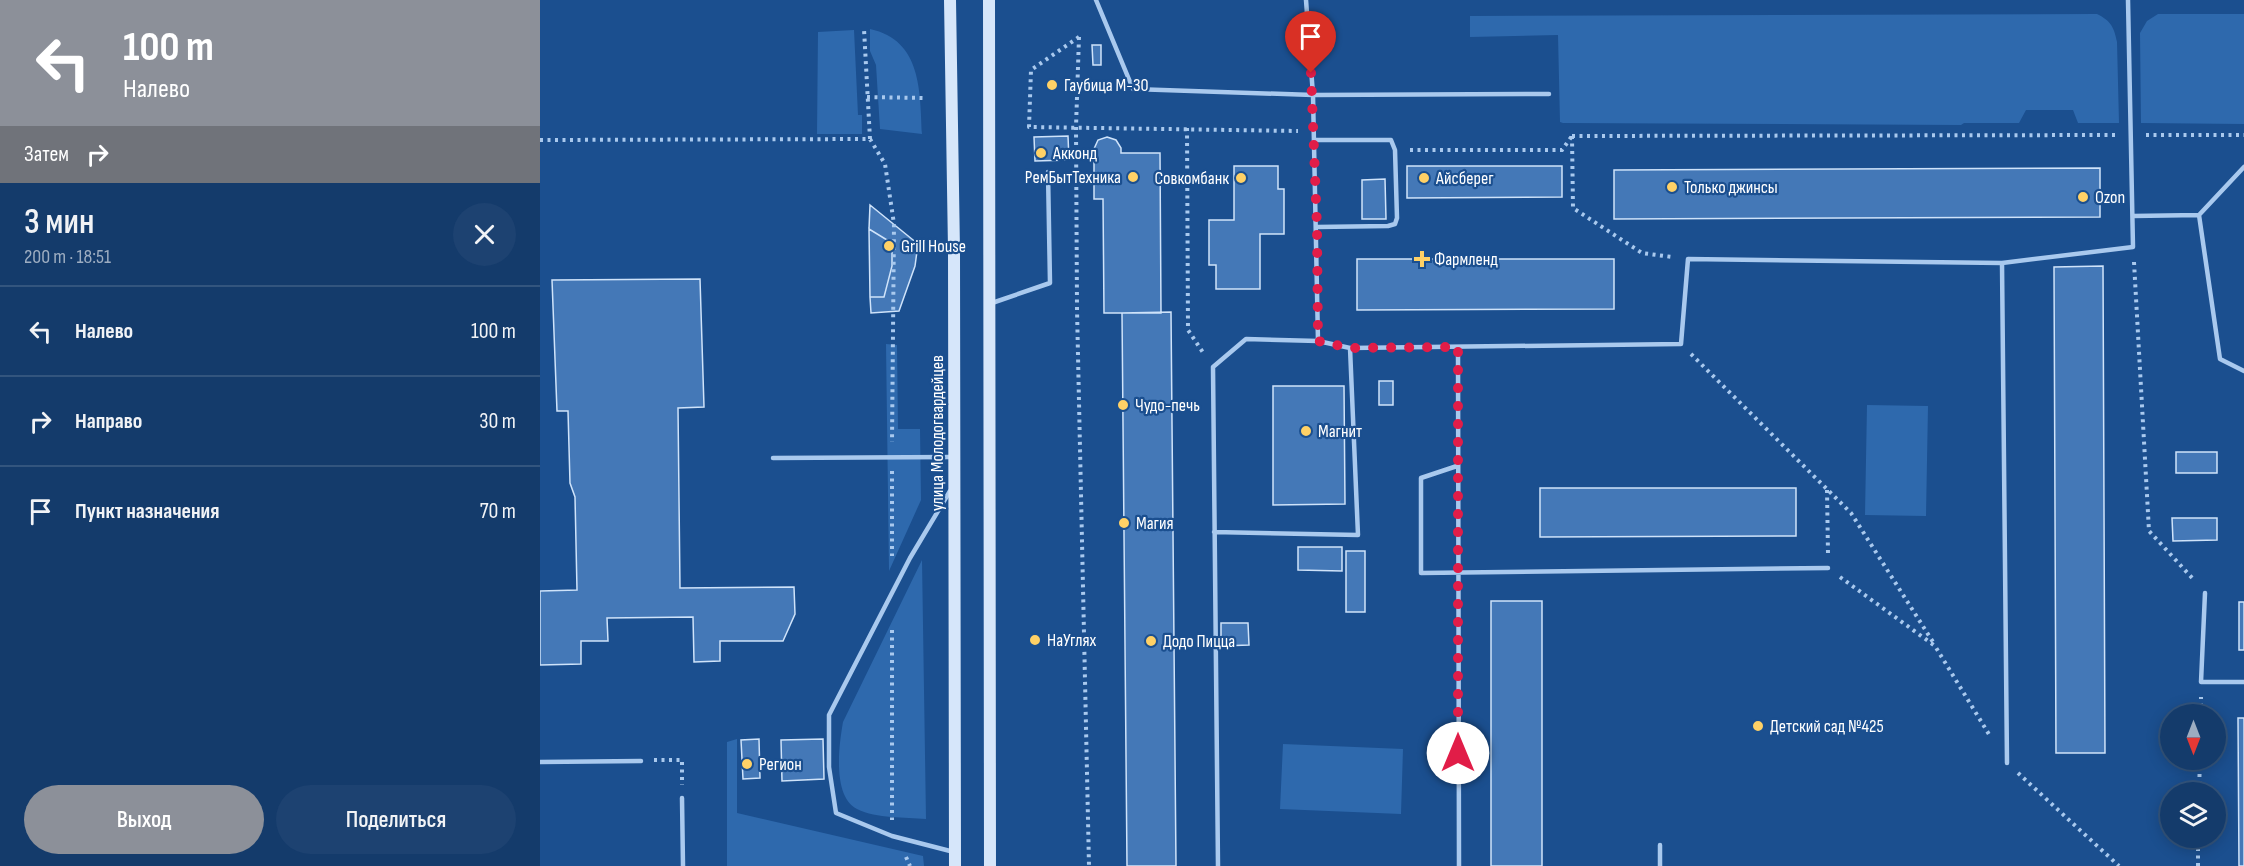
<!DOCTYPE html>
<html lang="ru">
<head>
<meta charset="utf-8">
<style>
  body { margin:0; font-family:"Sofia Sans Condensed",sans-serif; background:#1d4271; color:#f1f3f6; height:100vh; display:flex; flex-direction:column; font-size:22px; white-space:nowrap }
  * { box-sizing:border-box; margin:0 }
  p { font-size:20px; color:#9dadc1 }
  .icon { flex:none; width:33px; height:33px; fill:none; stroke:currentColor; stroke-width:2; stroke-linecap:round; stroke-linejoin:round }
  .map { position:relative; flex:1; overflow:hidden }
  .details { display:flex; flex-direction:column; background:#143b6b; width:540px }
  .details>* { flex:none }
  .top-card { background:#8c9099; color:#fff; overflow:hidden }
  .needle { width:39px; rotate:180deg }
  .tools { position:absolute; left:1620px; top:704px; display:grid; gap:12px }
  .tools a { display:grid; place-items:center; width:66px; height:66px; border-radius:50%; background:#143b6b; box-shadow:0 3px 15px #0003,0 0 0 2px #33557e; font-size:30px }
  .pin { position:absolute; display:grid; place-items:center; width:51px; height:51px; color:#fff; margin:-62px -26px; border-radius:50% 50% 50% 0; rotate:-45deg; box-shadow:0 0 6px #0007 }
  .pin .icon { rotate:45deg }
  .me { position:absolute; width:66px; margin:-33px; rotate:0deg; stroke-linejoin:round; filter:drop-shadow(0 0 4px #0008) }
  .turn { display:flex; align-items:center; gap:21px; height:126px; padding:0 24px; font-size:27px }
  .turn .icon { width:78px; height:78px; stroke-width:2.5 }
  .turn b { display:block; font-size:42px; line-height:51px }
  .then { display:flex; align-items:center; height:57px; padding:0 24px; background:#0003; gap:12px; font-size:22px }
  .round { display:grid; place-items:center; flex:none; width:63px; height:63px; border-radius:32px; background:#1d4271 }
  .headline { display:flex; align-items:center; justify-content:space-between; height:102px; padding:0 24px }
  h1 { font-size:36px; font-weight:600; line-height:45px }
  .cta { display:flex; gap:12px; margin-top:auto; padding:12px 24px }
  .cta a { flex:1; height:69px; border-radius:36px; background:#8c9099; color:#fff; font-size:24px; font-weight:600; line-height:69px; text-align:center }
  .cta a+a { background:#1d4271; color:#f1f3f6 }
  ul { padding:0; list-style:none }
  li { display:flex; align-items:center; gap:18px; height:90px; padding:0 24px; border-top:2px solid #33557e }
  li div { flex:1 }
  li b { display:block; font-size:22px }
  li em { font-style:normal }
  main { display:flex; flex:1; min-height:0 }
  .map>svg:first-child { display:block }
</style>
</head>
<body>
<main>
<section class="details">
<div class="top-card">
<div class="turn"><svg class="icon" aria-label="left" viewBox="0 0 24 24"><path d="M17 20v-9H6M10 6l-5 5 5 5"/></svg><div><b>100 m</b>Налево</div></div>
<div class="then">Затем<svg class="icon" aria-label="right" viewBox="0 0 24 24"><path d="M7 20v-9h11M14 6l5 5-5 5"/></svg></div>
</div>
<div class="headline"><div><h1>3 мин</h1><p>200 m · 18:51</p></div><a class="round"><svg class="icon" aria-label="close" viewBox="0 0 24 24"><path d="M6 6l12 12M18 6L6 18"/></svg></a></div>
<ul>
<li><svg class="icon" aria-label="left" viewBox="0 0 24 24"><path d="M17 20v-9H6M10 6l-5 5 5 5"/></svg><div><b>Налево</b></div><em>100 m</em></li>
<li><svg class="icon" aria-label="right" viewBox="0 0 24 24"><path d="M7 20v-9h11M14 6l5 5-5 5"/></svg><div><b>Направо</b></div><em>30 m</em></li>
<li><svg class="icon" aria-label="arrive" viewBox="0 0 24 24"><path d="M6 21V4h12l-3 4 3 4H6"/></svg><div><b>Пункт назначения</b></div><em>70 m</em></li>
</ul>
<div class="cta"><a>Выход</a><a>Поделиться</a></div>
</section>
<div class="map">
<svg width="1704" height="866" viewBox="0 0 1704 866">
  <rect width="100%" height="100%" fill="#1b4f8f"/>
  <path fill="#2e69ad" d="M 1557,14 C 1571,21 1574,27 1577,42 L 1579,123 L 1538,123 L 1533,110 L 1486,110 L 1479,123 L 1424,123 L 1421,125 L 1023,123 L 1020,122 L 1018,35 L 930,37 L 930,16 Z
    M 1618,14 L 1704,14 L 1704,124 L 1601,123 L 1600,33 L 1607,21 Z
    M 330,29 C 382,40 380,92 382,134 L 340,129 L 336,65 L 330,51 Z
    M 314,30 L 318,115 L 322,115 L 322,134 L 277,134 L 278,32 Z
    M 346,344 L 357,345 L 358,429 L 380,429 L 381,500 L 349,571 Z
    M 1327,405 L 1388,406 L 1386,516 L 1325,515 Z
    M 382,560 L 386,819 C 365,817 337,819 317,809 C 292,796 299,745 303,722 Z
    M 197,739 L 197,813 L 383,856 L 384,866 L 187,866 L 187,742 Z
    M 743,744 L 863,749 L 861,814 L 740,809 Z"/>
  <path fill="#4478b7" stroke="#cfe3fa" stroke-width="1.5" d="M 552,45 L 561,45 L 561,65 L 553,65 Z
    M 528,136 L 529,160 L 495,161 L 494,137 Z
    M 567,137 L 576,140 L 581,148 L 581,153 L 620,153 L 621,313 L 564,313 L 563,199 L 554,199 L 554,149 L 558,140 Z
    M 694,166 L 738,166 L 738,189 L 744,189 L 744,234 L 720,234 L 720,289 L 676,289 L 676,265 L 669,265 L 669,220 L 694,220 Z
    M 867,166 L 1022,166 L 1022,197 L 867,198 Z
    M 1560,168 L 1560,217 L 1074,219 L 1074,170 Z
    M 845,179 L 846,219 L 822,219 L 822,180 Z
    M 330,205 L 378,244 L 375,266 L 359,311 L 331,313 L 330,297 L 344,297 L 352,266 L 352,243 L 329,229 Z
    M 329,229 L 352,243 L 352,266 L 344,297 L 330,297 Z
    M 817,259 L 1074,259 L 1074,309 L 817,310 Z
    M 1563,266 L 1565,753 L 1516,753 L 1514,267 Z
    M 160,279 L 164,407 L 138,408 L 140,588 L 254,587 L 255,614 L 243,641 L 180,641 L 180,661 L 154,662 L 153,617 L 67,618 L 68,641 L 41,641 L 41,664 L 0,665 L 0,591 L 37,590 L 35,497 L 30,483 L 28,411 L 17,411 L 12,280 Z
    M 631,312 L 636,866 L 587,866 L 582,313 Z
    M 839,381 L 853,381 L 853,405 L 839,405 Z
    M 733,386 L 804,386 L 805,504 L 733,505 Z
    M 1636,452 L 1677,452 L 1677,473 L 1636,473 Z
    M 1000,488 L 1256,488 L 1256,536 L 1000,537 Z
    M 1632,518 L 1677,518 L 1677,540 L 1633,541 Z
    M 758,547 L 802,547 L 802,571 L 758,570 Z
    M 806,551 L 825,551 L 825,612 L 806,612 Z
    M 951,601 L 1002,601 L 1002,866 L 951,866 Z
    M 1699,602 L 1704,602 L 1704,650 L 1699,650 Z
    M 681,623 L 708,623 L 709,645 L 681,646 Z
    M 1698,718 L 1704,718 L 1704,866 L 1699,866 Z
    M 219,739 L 220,778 L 203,779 L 201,740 Z
    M 283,739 L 284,779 L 242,781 L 241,740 Z"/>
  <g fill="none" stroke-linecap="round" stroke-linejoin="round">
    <path stroke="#a9c9ee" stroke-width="4" stroke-dasharray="3 4.5" stroke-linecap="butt" d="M 539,37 L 536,127 L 537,309 L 549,866
      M 539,37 L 491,70 L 489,127 L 758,131
      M 327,97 L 383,98
      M 647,128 L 648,330 L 664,354
      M 1606,135 L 1704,135
      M 1032,136 L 1577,135
      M 1032,136 L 1033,208 L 1102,253 L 1132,257
      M 330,139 L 345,164 L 354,224 L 352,442
      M 0,140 L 330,139 L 324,29
      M 870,150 L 1022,150 L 1032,136
      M 1594,262 L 1609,531 L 1655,581
      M 1151,354 L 1311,513 L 1393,642
      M 352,471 L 352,556
      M 1287,490 L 1288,554
      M 1300,577 L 1395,646 L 1450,736
      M 352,630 L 352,820
      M 1661,714 L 1661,697
      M 114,760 L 142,760 L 142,785
      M 1478,773 L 1579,866
      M 1659,792 L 1660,759
      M 366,857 L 370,866
      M 1658,866 L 1658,837"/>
    <path stroke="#a9c9ee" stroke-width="4.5" d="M 556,0 L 593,89 L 773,95 L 1009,94
      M 766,0 L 773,95 L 778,341
      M 774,140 L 851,140 L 855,150 L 857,218 L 855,224 L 848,226 L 777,227
      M 1659,215 L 1704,167
      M 1593,216 L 1659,215 L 1680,359 L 1704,371
      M 1462,263 L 1467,763
      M 452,303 L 510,283 L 508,172
      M 918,347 L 919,866
      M 233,458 L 412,457
      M 917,466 L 881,478 L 881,573 L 1288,568
      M 410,491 L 370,558 L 289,715 L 289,767 L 296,813 L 352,836 L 414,852
      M 674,532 L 818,535 L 810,348
      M 1665,593 L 1661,682 L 1704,682
      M 0,762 L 101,761
      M 142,798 L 143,866
      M 678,866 L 673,367 L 706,339 L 778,341 L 810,348 L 1141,344 L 1148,259 L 1462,263 L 1593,247 L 1588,0
      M 1120,866 L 1120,845"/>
    <path stroke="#d6e6fa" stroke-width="12" d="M 410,0 L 414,250 L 415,866
      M 449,0 L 450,866"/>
  </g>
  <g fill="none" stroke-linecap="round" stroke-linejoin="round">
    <path stroke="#e11d48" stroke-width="10" stroke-dasharray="0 18" d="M 771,73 L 777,227 L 778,341 L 810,348 L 918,347 L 918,753"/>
  </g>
  <g fill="#ffd166" stroke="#1b4f8f" stroke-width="2">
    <circle cx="512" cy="85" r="6"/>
    <circle cx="501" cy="153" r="6"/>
    <circle cx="593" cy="177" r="6"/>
    <circle cx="701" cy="178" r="6"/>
    <circle cx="884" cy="178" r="6"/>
    <circle cx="1132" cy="187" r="6"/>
    <circle cx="1543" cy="197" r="6"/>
    <circle cx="349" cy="246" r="6"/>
    <path d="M879 250h6v6h6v6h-6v6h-6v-6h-6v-6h6z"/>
    <circle cx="583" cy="405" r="6"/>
    <circle cx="766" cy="431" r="6"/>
    <circle cx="584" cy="523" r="6"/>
    <circle cx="495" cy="640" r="6"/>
    <circle cx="611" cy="641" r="6"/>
    <circle cx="1218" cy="726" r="6"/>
    <circle cx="207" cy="764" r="6"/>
  </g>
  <g text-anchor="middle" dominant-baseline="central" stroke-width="4.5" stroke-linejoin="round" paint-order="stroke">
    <g font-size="18" fill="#fff" stroke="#1b4f8f" text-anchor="start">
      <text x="524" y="85">Гаубица М-30</text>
      <text x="513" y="153">Акконд</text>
      <text x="581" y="177" text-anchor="end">РемБытТехника</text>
      <text x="689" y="178" text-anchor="end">Совкомбанк</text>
      <text x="896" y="178">Айсберег</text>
      <text x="1144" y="187">Только джинсы</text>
      <text x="1555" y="197">Ozon</text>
      <text x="361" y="246">Grill House</text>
      <text x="894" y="259">Фармленд</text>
      <text x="595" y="405">Чудо-печь</text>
      <text x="778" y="431">Магнит</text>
      <text x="596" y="523">Магия</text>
      <text x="507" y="640">НаУглях</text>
      <text x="623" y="641">Додо Пицца</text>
      <text x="1230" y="726">Детский сад №425</text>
      <text x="219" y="764">Регион</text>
    </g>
    <g font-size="18" fill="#fff" stroke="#1b4f8f">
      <text transform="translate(397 433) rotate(-90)">улица Молодогвардейцев</text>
    </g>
  </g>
</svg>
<div class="tools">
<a><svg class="needle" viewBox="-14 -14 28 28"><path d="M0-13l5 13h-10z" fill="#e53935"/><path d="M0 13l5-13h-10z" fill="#9dadc1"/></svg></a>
<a><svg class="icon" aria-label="layers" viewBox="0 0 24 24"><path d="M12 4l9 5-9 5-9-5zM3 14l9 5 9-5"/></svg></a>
</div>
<div class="pin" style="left:771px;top:73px;background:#d93025"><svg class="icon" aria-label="arrive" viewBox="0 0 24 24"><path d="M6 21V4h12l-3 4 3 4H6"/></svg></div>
<svg class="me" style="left:918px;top:753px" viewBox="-20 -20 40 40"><circle r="19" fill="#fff"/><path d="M0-13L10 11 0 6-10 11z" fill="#e11d48"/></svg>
</div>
</main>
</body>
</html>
